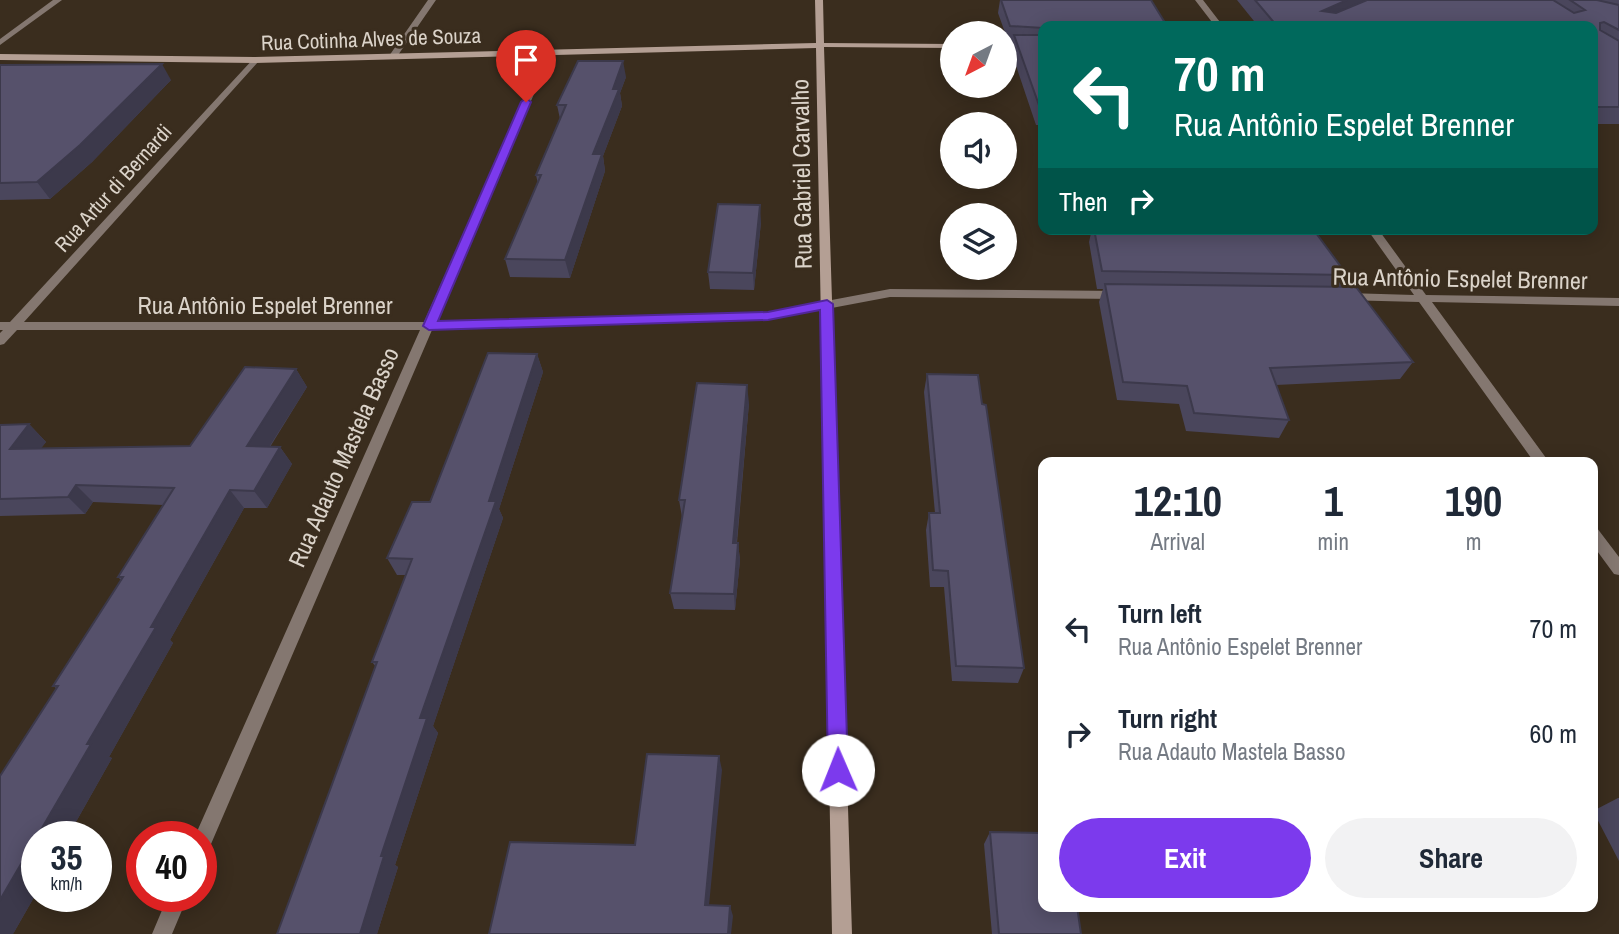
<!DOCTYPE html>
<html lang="en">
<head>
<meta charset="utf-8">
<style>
  body { margin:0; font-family:"Archivo Narrow",sans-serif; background:#f2f2f3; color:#1f2937; height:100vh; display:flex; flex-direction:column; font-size:26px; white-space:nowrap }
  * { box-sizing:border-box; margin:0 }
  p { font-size:23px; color:#747a83 }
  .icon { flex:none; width:38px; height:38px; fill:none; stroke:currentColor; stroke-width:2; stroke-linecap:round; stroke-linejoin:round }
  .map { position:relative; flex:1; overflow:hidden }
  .panel { position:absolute; left:1038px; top:457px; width:560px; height:455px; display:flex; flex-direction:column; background:#fff; border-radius:14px; box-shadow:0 4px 18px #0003 }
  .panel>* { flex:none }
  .top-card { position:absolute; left:1038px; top:21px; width:560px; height:214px; border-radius:14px; box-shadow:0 4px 18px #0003; background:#00695c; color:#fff; overflow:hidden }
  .needle { width:46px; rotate:221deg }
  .fabs { position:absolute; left:940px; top:21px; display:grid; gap:14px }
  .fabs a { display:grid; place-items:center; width:77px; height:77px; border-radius:50%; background:#fff; box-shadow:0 4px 18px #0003; font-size:35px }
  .speed { position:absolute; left:21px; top:821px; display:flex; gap:14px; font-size:35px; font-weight:700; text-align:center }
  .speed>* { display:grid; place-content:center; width:91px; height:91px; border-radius:50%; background:#fff; box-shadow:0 4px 18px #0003; line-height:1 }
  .speed small { font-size:18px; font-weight:400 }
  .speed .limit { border:10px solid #d22; background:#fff; color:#111 }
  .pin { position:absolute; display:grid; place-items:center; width:60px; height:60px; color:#fff; margin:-72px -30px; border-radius:50% 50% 50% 0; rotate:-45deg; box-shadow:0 0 7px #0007 }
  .pin .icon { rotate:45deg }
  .me { position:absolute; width:77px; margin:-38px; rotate:359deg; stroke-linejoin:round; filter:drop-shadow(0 0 5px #0008) }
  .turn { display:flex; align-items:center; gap:24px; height:147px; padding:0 21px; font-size:32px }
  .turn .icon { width:91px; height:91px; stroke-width:2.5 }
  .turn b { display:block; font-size:49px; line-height:60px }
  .then { display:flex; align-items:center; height:66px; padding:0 21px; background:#0003; gap:14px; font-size:26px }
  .eta { display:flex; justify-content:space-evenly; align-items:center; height:119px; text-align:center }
  .eta b { font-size:42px; font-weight:800; line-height:49px }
  .action { display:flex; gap:14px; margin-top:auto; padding:14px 21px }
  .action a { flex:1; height:80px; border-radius:42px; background:#7c3aed; color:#fff; font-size:28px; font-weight:800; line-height:80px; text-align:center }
  .action a+a { background:#f2f2f3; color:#1f2937 }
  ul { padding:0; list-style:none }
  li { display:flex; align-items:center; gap:21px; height:105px; padding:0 21px }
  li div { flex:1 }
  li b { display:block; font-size:26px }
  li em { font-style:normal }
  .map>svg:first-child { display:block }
</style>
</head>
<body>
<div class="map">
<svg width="1619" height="934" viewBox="0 0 1619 934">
  <rect width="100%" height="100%" fill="#3a2d1e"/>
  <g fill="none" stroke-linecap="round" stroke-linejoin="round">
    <path fill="#847770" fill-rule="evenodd" d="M 53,0 L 62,0 L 0,45 L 0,39 Z
      M 428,0 L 436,0 L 396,58 L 390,58 L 389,56 Z
      M 1195,0 L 1203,0 L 1223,26 L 1215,26 Z
      M 545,50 L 552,52 L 436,322 L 768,312 L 890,289 L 1121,291 L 1127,295 L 1121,299 L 890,297 L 768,320 L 432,330 L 208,851 L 201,853 L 201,836 L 195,836 L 420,330 L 17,330 L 4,344 L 0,345 L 0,333 L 3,330 L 0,330 L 0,322 L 10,322 L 255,57 L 258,58 L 258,62 L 24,322 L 424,322 Z
      M 1367,229 L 1378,229 L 1426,295 L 1619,298 L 1619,306 L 1432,302 L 1549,462 L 1534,462 L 1419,302 L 1343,300 L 1341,297 L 1347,293 L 1414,295 Z
      M 1592,526 L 1597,528 L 1619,557 L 1619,575 L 1614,574 L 1592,544 Z
      M 168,896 L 188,896 L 172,934 L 152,934 Z"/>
    <path fill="#b49f94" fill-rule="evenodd" d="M 815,0 L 823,0 L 824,43 L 952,44 L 952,48 L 824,47 L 852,934 L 832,934 L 816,48 L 255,63 L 0,60 L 0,54 L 255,57 L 816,43 Z
      M 1004,44 L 1043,44 L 1043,48 L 1004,48 Z"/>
  </g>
  <path fill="#4a465c" d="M 1000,0 L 1151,0 L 1043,26 L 1043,125 L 1036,125 L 1011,51 L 1012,42 L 1008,41 L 998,13 Z
    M 1237,0 L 1619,0 L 1619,124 L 1592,124 L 1592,26 L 1258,26 Z
    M 0,65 L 171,80 L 92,162 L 50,199 L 0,200 Z
    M 626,77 L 620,93 L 622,106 L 603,156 L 605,171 L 570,278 L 510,277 L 505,259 L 538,184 L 536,175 L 560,119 L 557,105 Z
    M 761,222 L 754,290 L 710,289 L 708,272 Z
    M 1092,229 L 1313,229 L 1347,275 L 1340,287 L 1413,362 L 1400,379 L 1276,385 L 1289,420 L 1279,438 L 1186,431 L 1179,404 L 1117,400 L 1099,302 L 1103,289 L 1097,289 L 1089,242 Z
    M 537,354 L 543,372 L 499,509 L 503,518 L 433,726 L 438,733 L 395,865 L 398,867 L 377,934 L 277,934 L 376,667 L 372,662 L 406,575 L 397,575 L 387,558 L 430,502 Z
    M 296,369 L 307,387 L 270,447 L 280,447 L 292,464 L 267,508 L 244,508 L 170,640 L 173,643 L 109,757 L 112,758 L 68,836 L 37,836 L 37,892 L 13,934 L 56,688 L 53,686 L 121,580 L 118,577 L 163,505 L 93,502 L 85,514 L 0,516 L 0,425 L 29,424 L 46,442 L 41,448 L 190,446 Z
    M 927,374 L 1024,668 L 1018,683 L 952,681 L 944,587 L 930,587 L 926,530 L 929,513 L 935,513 L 924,392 Z
    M 749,403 L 737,543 L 738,543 L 740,560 L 735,610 L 674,609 L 670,593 L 682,517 L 679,500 Z
    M 1618,798 L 1619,798 L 1619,861 L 1593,811 Z
    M 990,832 L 1081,934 L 992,934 L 984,844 Z"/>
  <path fill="#3c394b" d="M 1347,0 L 1375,0 L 1316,26 L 1322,11 Z
    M 623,61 L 626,77 L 620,93 L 622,106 L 603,156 L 605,171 L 570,278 L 565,260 L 593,154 L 613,89 Z
    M 162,64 L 171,80 L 92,162 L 50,199 L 37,182 Z
    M 760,205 L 761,222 L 754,290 L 753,273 Z
    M 537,354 L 543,372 L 499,509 L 503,518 L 433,726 L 438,733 L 395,865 L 398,867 L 377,934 L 360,934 L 420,718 L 489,501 Z
    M 296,369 L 307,387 L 259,463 L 247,446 Z
    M 747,385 L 749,403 L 735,560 L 733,543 Z
    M 29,424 L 46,442 L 27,466 L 10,449 Z
    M 280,447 L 292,464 L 267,508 L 254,491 Z
    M 76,485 L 93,502 L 85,514 L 68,497 Z
    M 230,490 L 244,508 L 170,640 L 173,643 L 109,757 L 112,758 L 68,836 L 37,836 L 151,627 Z
    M 738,543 L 740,560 L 735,610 L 734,594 Z
    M 719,756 L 722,770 L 708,916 L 705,905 Z
    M 37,837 L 37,892 L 13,934 L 0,934 L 0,900 Z
    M 730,906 L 733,916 L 731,934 L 728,934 Z"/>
  <path fill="#56516b" stroke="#3c394b" stroke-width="2" d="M 1001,0 L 1151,0 L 1167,26 L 1043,26 L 1043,28 L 1010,26 Z
    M 1255,0 L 1347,0 L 1322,11 L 1336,13 L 1367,0 L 1553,0 L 1574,13 L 1585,10 L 1570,0 L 1597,0 L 1619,5 L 1619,30 L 1604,22 L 1600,23 L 1600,30 L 1619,41 L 1619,107 L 1592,107 L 1592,26 L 1277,26 Z
    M 1014,35 L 1043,35 L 1043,108 L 1040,108 Z
    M 578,61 L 623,61 L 613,89 L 619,89 L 593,154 L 602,154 L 565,260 L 505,259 L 541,175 L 536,175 L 566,105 L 557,105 Z
    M 162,64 L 80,145 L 37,182 L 0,183 L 0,65 Z
    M 718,204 L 760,205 L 753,273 L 708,272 Z
    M 1094,229 L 1313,229 L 1347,275 L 1102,271 Z
    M 1105,284 L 1356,287 L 1413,362 L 1270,368 L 1289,420 L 1194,413 L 1187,386 L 1123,382 Z
    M 488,353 L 537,354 L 489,501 L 496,501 L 420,718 L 427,718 L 381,856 L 384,856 L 360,934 L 277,934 L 377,662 L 372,662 L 412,559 L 387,558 L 412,502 L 430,502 Z
    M 245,367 L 296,369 L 247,446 L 280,447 L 254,491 L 230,490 L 151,627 L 156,627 L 87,744 L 91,744 L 0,900 L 0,776 L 58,686 L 53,686 L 123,577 L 118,577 L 174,488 L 76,485 L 68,497 L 0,499 L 0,425 L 29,424 L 10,449 L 190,446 Z
    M 927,374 L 978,375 L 982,404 L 986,405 L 1024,668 L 956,666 L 948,571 L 933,570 L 929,513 L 940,513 Z
    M 697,383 L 747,385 L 733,543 L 738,543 L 734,594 L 670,593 L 685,500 L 679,500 Z
    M 647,754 L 719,756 L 705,905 L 730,906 L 728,934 L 489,934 L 510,842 L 635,845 Z
    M 990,832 L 1043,833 L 1043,906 L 1077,906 L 1081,934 L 999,934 Z"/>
  <path fill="#7c3aed" stroke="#51269a" stroke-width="2" d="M 526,98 L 531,102 L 438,321 L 768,312 L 827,300 L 833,304 L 848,770 L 845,777 L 838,780 L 831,777 L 828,770 L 820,310 L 768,320 L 429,330 L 423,326 L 521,102 Z"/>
  <g text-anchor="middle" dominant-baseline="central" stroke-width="6" stroke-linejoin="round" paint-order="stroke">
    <g font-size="21" fill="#dbd3c9" stroke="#3a2d1e">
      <text transform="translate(371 39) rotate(-2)">Rua Cotinha Alves de Souza</text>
      <text transform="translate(113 188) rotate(-48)">Rua Artur di Bernardi</text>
    </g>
    <g font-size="24" fill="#dbd3c9" stroke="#3a2d1e">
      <text transform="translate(801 174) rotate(-91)">Rua Gabriel Carvalho</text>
      <text transform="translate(1460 278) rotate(1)">Rua Antônio Espelet Brenner</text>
      <text x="265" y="305">Rua Antônio Espelet Brenner</text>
      <text transform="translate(343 457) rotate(-66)">Rua Adauto Mastela Basso</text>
    </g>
  </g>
</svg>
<div class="fabs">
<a><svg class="needle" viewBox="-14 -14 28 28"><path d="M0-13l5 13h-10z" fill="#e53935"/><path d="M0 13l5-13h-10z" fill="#747a83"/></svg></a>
<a><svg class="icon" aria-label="sound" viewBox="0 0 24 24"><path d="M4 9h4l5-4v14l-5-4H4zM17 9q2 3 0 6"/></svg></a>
<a><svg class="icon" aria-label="layers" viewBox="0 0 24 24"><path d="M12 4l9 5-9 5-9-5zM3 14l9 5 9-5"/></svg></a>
</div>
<div class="speed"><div>35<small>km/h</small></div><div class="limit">40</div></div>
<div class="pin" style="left:526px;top:102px;background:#d93025"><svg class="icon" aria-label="arrive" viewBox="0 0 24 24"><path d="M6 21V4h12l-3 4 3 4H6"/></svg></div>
<svg class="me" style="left:838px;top:770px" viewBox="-20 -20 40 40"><circle r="19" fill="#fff"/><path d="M0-13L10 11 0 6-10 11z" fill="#7c3aed"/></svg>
<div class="top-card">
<div class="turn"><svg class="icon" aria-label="left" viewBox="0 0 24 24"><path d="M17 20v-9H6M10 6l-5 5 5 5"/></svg><div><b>70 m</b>Rua Antônio Espelet Brenner</div></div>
<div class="then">Then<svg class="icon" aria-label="right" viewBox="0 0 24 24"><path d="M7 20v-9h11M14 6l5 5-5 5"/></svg></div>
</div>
<section class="panel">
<div class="eta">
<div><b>12:10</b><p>Arrival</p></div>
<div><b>1</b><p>min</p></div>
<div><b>190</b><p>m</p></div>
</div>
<ul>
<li><svg class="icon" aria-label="left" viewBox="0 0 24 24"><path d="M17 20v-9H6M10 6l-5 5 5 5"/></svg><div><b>Turn left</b><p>Rua Antônio Espelet Brenner</p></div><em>70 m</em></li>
<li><svg class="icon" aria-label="right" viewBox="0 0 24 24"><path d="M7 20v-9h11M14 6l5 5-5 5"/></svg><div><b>Turn right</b><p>Rua Adauto Mastela Basso</p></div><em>60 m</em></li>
</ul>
<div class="action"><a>Exit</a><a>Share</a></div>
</section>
</div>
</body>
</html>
